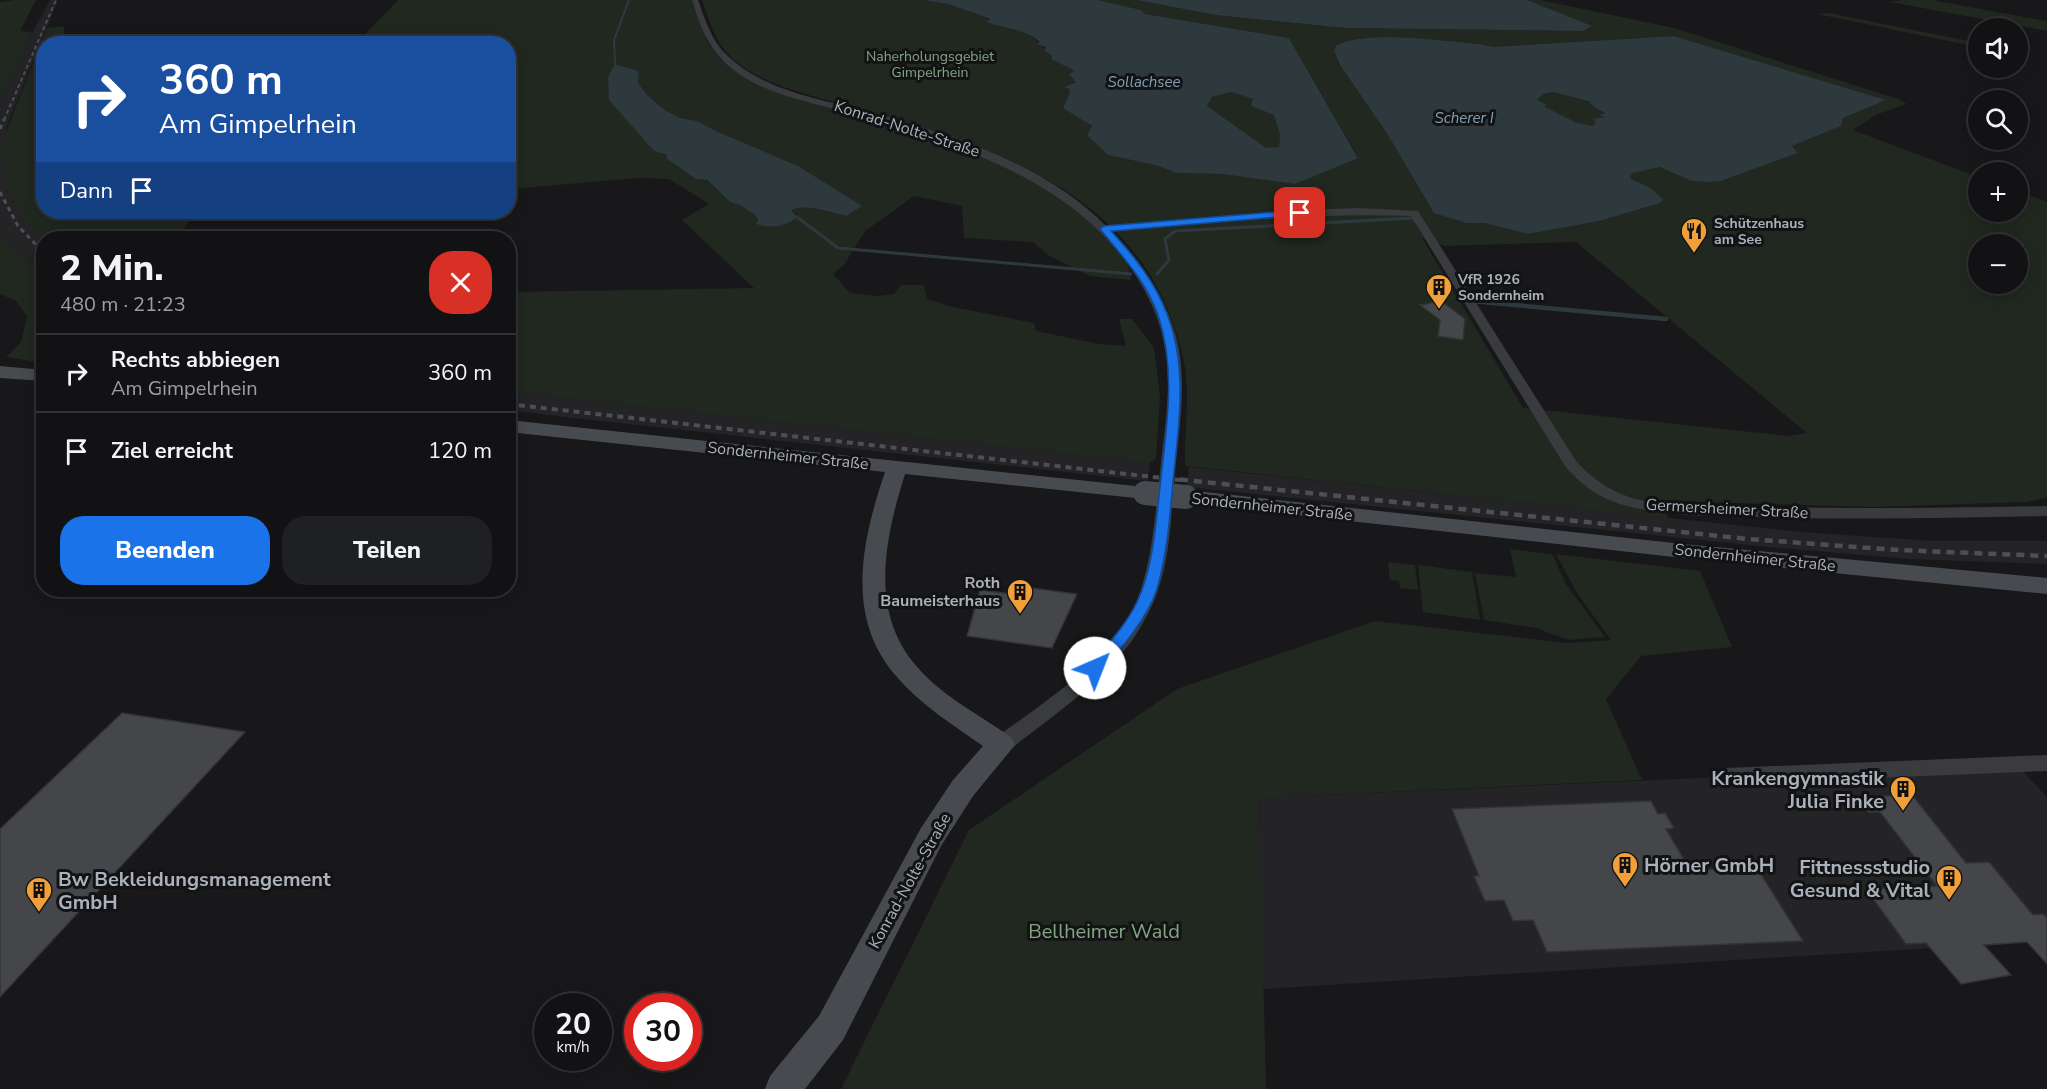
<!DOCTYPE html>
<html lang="de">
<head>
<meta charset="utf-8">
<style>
  body { margin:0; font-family:"Nunito Sans",sans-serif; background:#1f2022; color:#f1f3f6; height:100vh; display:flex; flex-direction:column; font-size:22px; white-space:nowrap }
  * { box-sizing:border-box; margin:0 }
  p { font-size:20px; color:#9c9ea0 }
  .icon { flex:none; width:33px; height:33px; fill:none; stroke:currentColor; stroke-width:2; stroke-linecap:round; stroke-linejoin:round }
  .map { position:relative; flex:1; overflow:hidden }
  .sheet { position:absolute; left:36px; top:231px; width:480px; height:366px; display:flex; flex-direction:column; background:#121214; border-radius:24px; box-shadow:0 3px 15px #0003,0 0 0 2px #313234 }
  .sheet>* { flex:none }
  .guide { position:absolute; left:36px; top:36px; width:480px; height:183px; border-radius:24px; box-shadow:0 3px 15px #0003,0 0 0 2px #313234; background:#1a4fa0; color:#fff; overflow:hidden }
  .buttons { position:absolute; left:1968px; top:18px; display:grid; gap:12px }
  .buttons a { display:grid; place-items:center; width:60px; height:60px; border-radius:50%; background:#121214; box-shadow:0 3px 15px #0003,0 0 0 2px #313234; font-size:30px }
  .speed { position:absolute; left:534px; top:993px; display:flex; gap:12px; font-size:30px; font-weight:700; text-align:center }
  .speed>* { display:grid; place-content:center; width:78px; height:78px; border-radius:50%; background:#121214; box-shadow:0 3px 15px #0003,0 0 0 2px #313234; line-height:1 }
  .speed small { font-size:15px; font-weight:400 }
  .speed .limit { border:9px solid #d22; background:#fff; color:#111 }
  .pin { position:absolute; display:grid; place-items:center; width:51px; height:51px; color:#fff; margin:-26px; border-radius:12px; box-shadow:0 3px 9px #0006 }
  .me { position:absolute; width:66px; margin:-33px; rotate:44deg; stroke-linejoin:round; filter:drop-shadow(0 0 4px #0008) }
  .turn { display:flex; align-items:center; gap:21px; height:126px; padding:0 24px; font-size:27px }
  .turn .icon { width:78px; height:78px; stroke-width:2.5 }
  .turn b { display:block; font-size:42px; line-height:51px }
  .then { display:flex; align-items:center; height:57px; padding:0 24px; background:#0003; gap:12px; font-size:22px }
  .round { display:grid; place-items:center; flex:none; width:63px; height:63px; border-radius:24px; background:#1f2022 }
  .head { display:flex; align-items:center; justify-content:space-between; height:102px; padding:0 24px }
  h1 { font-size:36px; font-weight:800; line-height:45px }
  .primary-button { display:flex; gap:12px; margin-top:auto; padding:12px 24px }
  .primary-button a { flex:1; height:69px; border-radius:24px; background:#1a73e8; color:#fff; font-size:24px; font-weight:800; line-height:69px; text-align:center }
  .primary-button a+a { background:#1f2022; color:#f1f3f6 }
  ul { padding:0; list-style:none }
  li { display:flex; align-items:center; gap:18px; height:78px; padding:0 24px; border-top:2px solid #313234 }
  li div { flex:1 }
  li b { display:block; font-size:22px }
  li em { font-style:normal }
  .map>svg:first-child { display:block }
</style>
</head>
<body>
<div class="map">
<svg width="2047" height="1089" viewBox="0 0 2047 1089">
  <rect width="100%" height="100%" fill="#18181a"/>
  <path fill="#242427" d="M 50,0 L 58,0 L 6,128 L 34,233 L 43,242 L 43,271 L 7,245 L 0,233 L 0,101 L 24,48 Z
    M 509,392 L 1150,463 L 1148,481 L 565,417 L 509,410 Z
    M 1189,467 L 1802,532 L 1933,541 L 2047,541 L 2047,564 L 1908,559 L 1769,547 L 1187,487 Z
    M 2016,764 L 2047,797 L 2047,941 L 1262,989 L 1259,798 Z"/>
  <path fill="#202820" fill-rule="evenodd" d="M 14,0 L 36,0 L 20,31 L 32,32 L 0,101 L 0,2 Z
    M 398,0 L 692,0 L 707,41 L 719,58 L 729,65 L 763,84 L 942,139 L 979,153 L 1050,190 L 1100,229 L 1127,261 L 1131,280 L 1090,276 L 1048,255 L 1033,242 L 964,238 L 962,206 L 914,196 L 865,231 L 844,265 L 833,274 L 850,293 L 878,296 L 894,294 L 901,285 L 924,285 L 927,299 L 953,307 L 1034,323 L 1036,331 L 1099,344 L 1126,346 L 1119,319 L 1132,319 L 1154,348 L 1160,395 L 1156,459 L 1150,463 L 509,392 L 509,292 L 754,288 L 682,220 L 709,204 L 669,179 L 640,178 L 509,189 L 508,44 L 356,44 ZM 615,64 L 639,71 L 638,83 L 648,96 L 665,111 L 680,118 L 697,121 L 720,133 L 846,216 C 828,212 808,203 791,210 L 797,216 C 785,228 770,228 756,223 L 758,220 L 755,215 L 740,205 L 730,202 L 706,180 L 696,179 L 667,159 L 667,155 L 654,151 L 642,135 Z
    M 702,0 L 923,0 L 948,4 L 991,19 L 987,22 C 995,25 1002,25 1010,27 C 1028,31 1041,42 1052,56 L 1051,59 L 1076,71 L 1070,75 L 1077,81 L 1066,87 L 1069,89 L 1108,155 L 1159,166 L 1176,173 L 1223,174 L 1329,169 L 1358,157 L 1289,38 L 1145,14 L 1140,10 L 1098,0 L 1137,0 L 1215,15 L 1346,28 L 1583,31 L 1591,27 L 1527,0 L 1540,0 L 1674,28 L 1898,99 L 1907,104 L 1878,114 L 1853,130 L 1978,177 L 1978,212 L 2018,212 L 2018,191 L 2047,202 L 2047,498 L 2026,502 L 1872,507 L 1662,501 L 1668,518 L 1185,466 C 1184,427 1192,388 1181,349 C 1140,189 991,147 851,107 C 812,95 761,86 730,56 C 715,42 709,19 702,0 ZM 1674,36 L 1885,100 L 1842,118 L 1841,126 L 1792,146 L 1798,153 L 1721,181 L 1709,182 L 1660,167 L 1632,173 L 1630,176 L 1631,179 L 1649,187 L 1663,199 L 1660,203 L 1601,221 L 1528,234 L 1484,223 L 1466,223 L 1455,220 L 1388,135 L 1340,65 L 1334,51 L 1348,41 L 1364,38 L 1479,44 L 1493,47 ZM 1422,238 L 1444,246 L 1576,242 L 1807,433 L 1789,436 L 1523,408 ZM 1978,244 L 2018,244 L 2018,284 L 1978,284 Z
    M 1903,0 L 1932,0 L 2047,21 L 2047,31 L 1890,2 Z
    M 1829,13 L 1978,43 L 1978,47 L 1817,14 Z
    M 64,26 L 65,43 L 44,44 L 43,110 L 37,130 L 43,158 L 44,212 L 192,215 L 196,212 L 235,212 L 192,215 L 179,238 L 44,238 L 43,242 C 14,215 0,181 2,142 L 47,28 Z
    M 1230,92 L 1254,99 L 1252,106 L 1274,115 L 1280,135 L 1279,147 L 1266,149 L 1207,106 L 1212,97 Z
    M 1553,92 L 1591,102 L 1605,114 L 1600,115 L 1606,117 L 1598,119 L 1593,126 C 1574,126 1551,112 1536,100 L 1543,94 Z
    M 0,233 L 7,245 L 43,271 L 43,349 L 41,350 L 38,362 L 6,357 L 21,342 L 27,316 L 16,301 L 0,294 Z
    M 1510,549 L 1552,554 L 1566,584 L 1605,637 L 1568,640 L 1536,628 L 1484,620 L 1475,573 L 1516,577 Z
    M 1556,554 L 1700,571 L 1732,647 L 1641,656 L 1606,699 L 1642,780 L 1259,798 L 1266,1089 L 841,1089 L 969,830 L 1177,689 L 1375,621 L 1567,643 L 1611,640 L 1577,593 Z
    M 1388,562 L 1415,565 L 1418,590 L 1400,588 L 1399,581 L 1390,580 Z
    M 1418,565 L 1472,572 L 1480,620 L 1423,612 Z"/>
  <path fill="#2e393e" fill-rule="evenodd" d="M 923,0 L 1098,0 L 1141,10 L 1145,14 L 1289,38 L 1358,158 L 1295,184 L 1223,174 L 1176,173 L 1159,166 L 1108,155 L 1087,135 L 1092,126 L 1063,108 L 1070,93 L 1069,89 L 1065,87 L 1076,82 L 1069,74 L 1075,71 L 1051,59 L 1052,56 L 1045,51 L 1046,47 L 1037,44 L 1040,42 C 1024,28 1005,29 986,22 L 991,19 L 948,4 ZM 1231,92 L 1253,99 L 1251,106 L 1274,115 L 1280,135 L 1279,147 L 1266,148 L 1207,106 L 1212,97 Z
    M 1137,0 L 1527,0 L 1592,26 L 1583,31 L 1346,28 L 1215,15 Z
    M 1674,36 L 1886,100 L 1843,118 L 1841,126 L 1792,146 L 1798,153 L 1721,181 L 1709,182 L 1692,181 L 1660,167 L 1633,173 L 1630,176 L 1631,179 L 1649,187 L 1663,199 L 1660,203 L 1600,221 L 1528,234 L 1484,223 L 1466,223 L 1434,213 L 1388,135 L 1340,65 L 1334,51 L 1336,46 C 1366,29 1444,42 1479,44 L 1493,47 ZM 1553,92 L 1591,102 L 1590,104 L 1605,113 L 1599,115 L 1605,117 L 1592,119 L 1596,122 L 1593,126 L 1577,123 L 1545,107 L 1546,104 L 1537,100 L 1543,94 Z
    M 615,64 L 639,71 L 638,83 L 648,96 L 666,111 L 680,118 L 697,121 L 720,133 L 798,166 L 862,206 L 846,216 C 829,212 807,203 791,210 L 797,217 C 785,228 770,228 756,224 L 758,220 L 755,215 L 740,205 L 730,202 L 707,180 L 696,179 L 667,159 L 667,155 L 654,151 L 609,100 L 608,77 Z"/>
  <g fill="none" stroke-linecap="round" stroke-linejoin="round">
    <path stroke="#2e393e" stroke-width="2" d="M 615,64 L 614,40 L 629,0"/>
    <path stroke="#2e393e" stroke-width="3" d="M 797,217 L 838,248 L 1131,274
      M 1157,274 L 1169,260 L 1165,239 L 1175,231 L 1413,218 L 1415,221"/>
    <path stroke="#2e393e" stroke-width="4.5" d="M 1471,301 L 1666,319"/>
  </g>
  <path fill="#44464a" stroke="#323336" stroke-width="1.5" d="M 1441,301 L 1465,319 L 1463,340 L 1438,336 L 1440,320 L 1420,305 Z
    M 1024,587 L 1077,594 L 1052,648 L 967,636 L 980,590 L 1019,595 Z
    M 122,713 L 245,732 L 0,997 L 0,829 Z
    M 1912,795 L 1966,863 L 1989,862 L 2033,915 L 2043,914 L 2047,918 L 2047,964 L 2027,942 L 1984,945 L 2011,975 L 1961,984 L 1926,943 L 1906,944 L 1866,889 L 1937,886 L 1880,812 L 1868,812 L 1856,797 Z
    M 1651,801 L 1658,814 L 1665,813 L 1674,828 L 1666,829 L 1690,870 L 1757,868 L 1803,941 L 1547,952 L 1533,920 L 1513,921 L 1504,900 L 1485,901 L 1474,876 L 1479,876 L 1452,809 Z"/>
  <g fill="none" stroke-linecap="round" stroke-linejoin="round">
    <path fill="#393b3f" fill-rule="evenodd" d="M 692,0 L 698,0 C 705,20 712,42 728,56 C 765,91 819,99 866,111 C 949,134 1045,163 1106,226 L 1300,210 L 1358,208 L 1418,211 L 1576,461 C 1591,478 1610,491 1632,498 C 1673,509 1717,506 1759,507 C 1855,509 1951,508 2047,506 L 2047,516 C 1953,518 1859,520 1765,517 C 1716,516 1667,518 1620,504 C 1598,497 1580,484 1565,466 L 1411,216 C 1311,212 1212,223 1112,232 C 1141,261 1165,296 1176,336 C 1188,381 1179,427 1175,472 C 1171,511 1171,553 1158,590 C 1152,608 1142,626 1131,642 C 1098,686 1051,717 1008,751 L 1001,753 L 994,751 L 991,745 L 994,739 C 1049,698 1121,656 1142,586 C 1154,546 1156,504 1161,463 C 1165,425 1172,387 1165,349 C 1161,320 1148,294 1132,270 C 1071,181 963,146 864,117 C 816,102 751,96 717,54 C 704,38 698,19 692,0 Z
      M 2047,755 L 2047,771 L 1726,784 L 1719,782 L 1716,776 L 1719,770 L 1726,768 Z"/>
    <path fill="#474a4f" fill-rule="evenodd" d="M 0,366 L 44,370 L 44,381 L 0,378 Z
      M 508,420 L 1145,487 L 1153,488 L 1156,493 L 1153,498 L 1145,499 L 905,474 C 886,535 869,607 913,662 C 938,694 978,714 1011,737 L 1015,745 L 973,796 L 941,846 L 843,1040 L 805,1089 L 765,1089 L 770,1076 L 819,1016 L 921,828 L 953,780 L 983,746 C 953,725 921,705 897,677 C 844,618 862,540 885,472 L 508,432 Z
      M 1186,490 L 1683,544 L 2047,578 L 2047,594 L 1683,558 L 1178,502 L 1175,497 L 1178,492 Z"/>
    <path stroke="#4c4f54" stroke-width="2" stroke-dasharray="4 3" stroke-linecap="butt" d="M 4,120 L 56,0"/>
    <path stroke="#4c4f54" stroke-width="3" stroke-dasharray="4.5 4" stroke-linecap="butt" d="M 0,129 L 4,119
      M 0,192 L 18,226 L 44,253"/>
    <path stroke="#4c4f54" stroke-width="4" stroke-dasharray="6 5" stroke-linecap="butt" d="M 508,404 L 1180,480"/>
    <path stroke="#4c4f54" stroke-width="4.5" stroke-dasharray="8 6" stroke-linecap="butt" d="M 1166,478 L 1748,539 L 1897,550 L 2047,556"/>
    <path stroke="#474a4f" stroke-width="24" d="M 1145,493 L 1186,497"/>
  </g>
  <path fill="#1a73e8" stroke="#114b97" stroke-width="1.5" d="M 1300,210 L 1303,211 L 1303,215 L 1111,231 C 1134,256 1155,282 1167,314 C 1188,367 1179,425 1173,481 C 1170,517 1167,554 1157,589 C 1147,619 1121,649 1100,672 L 1090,672 L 1087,668 L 1090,664 C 1110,642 1132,619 1142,590 C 1154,557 1156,521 1160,487 C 1166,430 1177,371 1158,315 C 1146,281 1122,256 1100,229 L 1104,226 Z"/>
  <defs>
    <g id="restaurant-pin" transform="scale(1.35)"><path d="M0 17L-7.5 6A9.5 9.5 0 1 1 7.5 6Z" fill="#f19f39" stroke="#131315"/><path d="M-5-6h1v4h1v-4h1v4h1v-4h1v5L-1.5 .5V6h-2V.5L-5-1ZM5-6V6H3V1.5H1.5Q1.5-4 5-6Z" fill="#111"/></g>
    <g id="building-pin" transform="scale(1.35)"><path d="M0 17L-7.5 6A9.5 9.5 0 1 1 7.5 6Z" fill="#f19f39" stroke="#131315"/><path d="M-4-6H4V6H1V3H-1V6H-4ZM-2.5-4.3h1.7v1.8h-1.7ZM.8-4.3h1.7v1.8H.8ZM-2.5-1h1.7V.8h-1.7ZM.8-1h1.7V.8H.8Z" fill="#111"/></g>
  </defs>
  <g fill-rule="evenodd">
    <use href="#restaurant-pin" x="1694" y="231"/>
    <use href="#building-pin" x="1439" y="287"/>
    <use href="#building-pin" x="1020" y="592"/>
    <use href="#building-pin" x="1903" y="789"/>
    <use href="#building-pin" x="1625" y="865"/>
    <use href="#building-pin" x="1949" y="878"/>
    <use href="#building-pin" x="39" y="890"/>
  </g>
  <g text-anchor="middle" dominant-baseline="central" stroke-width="6" stroke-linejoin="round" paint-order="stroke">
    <g font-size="14" fill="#83a582" stroke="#131315">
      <text x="930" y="56">Naherholungsgebiet<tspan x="930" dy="16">Gimpelrhein</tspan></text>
    </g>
    <g font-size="14" font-weight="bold" fill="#aab1ba" stroke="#131315" text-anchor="start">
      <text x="1714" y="223">Schützenhaus<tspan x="1714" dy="16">am See</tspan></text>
      <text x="1458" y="279">VfR 1926<tspan x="1458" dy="16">Sondernheim</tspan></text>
    </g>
    <g font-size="15" font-style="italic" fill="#82a2b4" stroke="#131315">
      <text x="1144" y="82">Sollachsee</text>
      <text x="1464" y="118">Scherer I</text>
    </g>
    <g font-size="16" fill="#aab1ba" stroke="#131315">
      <text transform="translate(907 129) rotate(18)">Konrad-Nolte-Straße</text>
      <text transform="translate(788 456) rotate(6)">Sondernheimer Straße</text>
      <text transform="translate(1272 507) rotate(6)">Sondernheimer Straße</text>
      <text transform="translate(1727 509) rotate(3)">Germersheimer Straße</text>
      <text transform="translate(1755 558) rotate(6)">Sondernheimer Straße</text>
      <text transform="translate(910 881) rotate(-61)">Konrad-Nolte-Straße</text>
    </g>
    <g font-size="16" font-weight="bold" fill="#aab1ba" stroke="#131315" text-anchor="end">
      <text x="1000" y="583">Roth<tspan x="1000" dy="18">Baumeisterhaus</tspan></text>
    </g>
    <g font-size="20" font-weight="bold" fill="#aab1ba" stroke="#131315" text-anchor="end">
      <text x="1884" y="778">Krankengymnastik<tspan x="1884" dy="23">Julia Finke</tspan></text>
      <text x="1644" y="865" text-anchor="start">Hörner GmbH</text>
      <text x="1930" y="867">Fittnessstudio<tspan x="1930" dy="23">Gesund &amp; Vital</tspan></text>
      <text x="58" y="879" text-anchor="start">Bw Bekleidungsmanagement<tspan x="58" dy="23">GmbH</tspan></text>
    </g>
    <g font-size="20" fill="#83a582" stroke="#131315">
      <text x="1104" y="931">Bellheimer Wald</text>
    </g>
  </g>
</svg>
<div class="buttons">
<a><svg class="icon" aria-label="sound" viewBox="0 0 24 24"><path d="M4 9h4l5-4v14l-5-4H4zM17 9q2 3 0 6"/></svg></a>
<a><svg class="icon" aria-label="search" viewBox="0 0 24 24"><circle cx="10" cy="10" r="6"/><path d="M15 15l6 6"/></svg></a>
<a>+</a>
<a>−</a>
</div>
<div class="speed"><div>20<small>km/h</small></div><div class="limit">30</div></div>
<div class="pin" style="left:1300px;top:213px;background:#d93025"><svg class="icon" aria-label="arrive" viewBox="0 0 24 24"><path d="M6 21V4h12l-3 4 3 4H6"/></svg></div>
<svg class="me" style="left:1095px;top:668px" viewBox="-20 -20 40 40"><circle r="19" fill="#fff"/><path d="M0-13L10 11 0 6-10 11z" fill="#1a73e8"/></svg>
<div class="guide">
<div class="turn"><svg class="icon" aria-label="right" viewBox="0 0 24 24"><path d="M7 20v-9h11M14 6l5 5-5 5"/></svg><div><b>360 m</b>Am Gimpelrhein</div></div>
<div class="then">Dann<svg class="icon" aria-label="arrive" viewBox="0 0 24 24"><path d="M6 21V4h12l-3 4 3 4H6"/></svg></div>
</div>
<section class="sheet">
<div class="head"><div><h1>2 Min.</h1><p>480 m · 21:23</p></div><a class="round" style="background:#d93025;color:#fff"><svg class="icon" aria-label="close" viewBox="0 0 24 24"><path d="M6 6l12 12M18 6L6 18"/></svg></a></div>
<ul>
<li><svg class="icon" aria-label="right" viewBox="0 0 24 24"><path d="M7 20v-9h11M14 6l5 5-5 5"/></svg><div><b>Rechts abbiegen</b><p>Am Gimpelrhein</p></div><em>360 m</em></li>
<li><svg class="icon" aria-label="arrive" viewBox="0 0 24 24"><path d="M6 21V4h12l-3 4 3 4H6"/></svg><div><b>Ziel erreicht</b></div><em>120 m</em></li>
</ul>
<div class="primary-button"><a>Beenden</a><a>Teilen</a></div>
</section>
</div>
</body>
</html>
